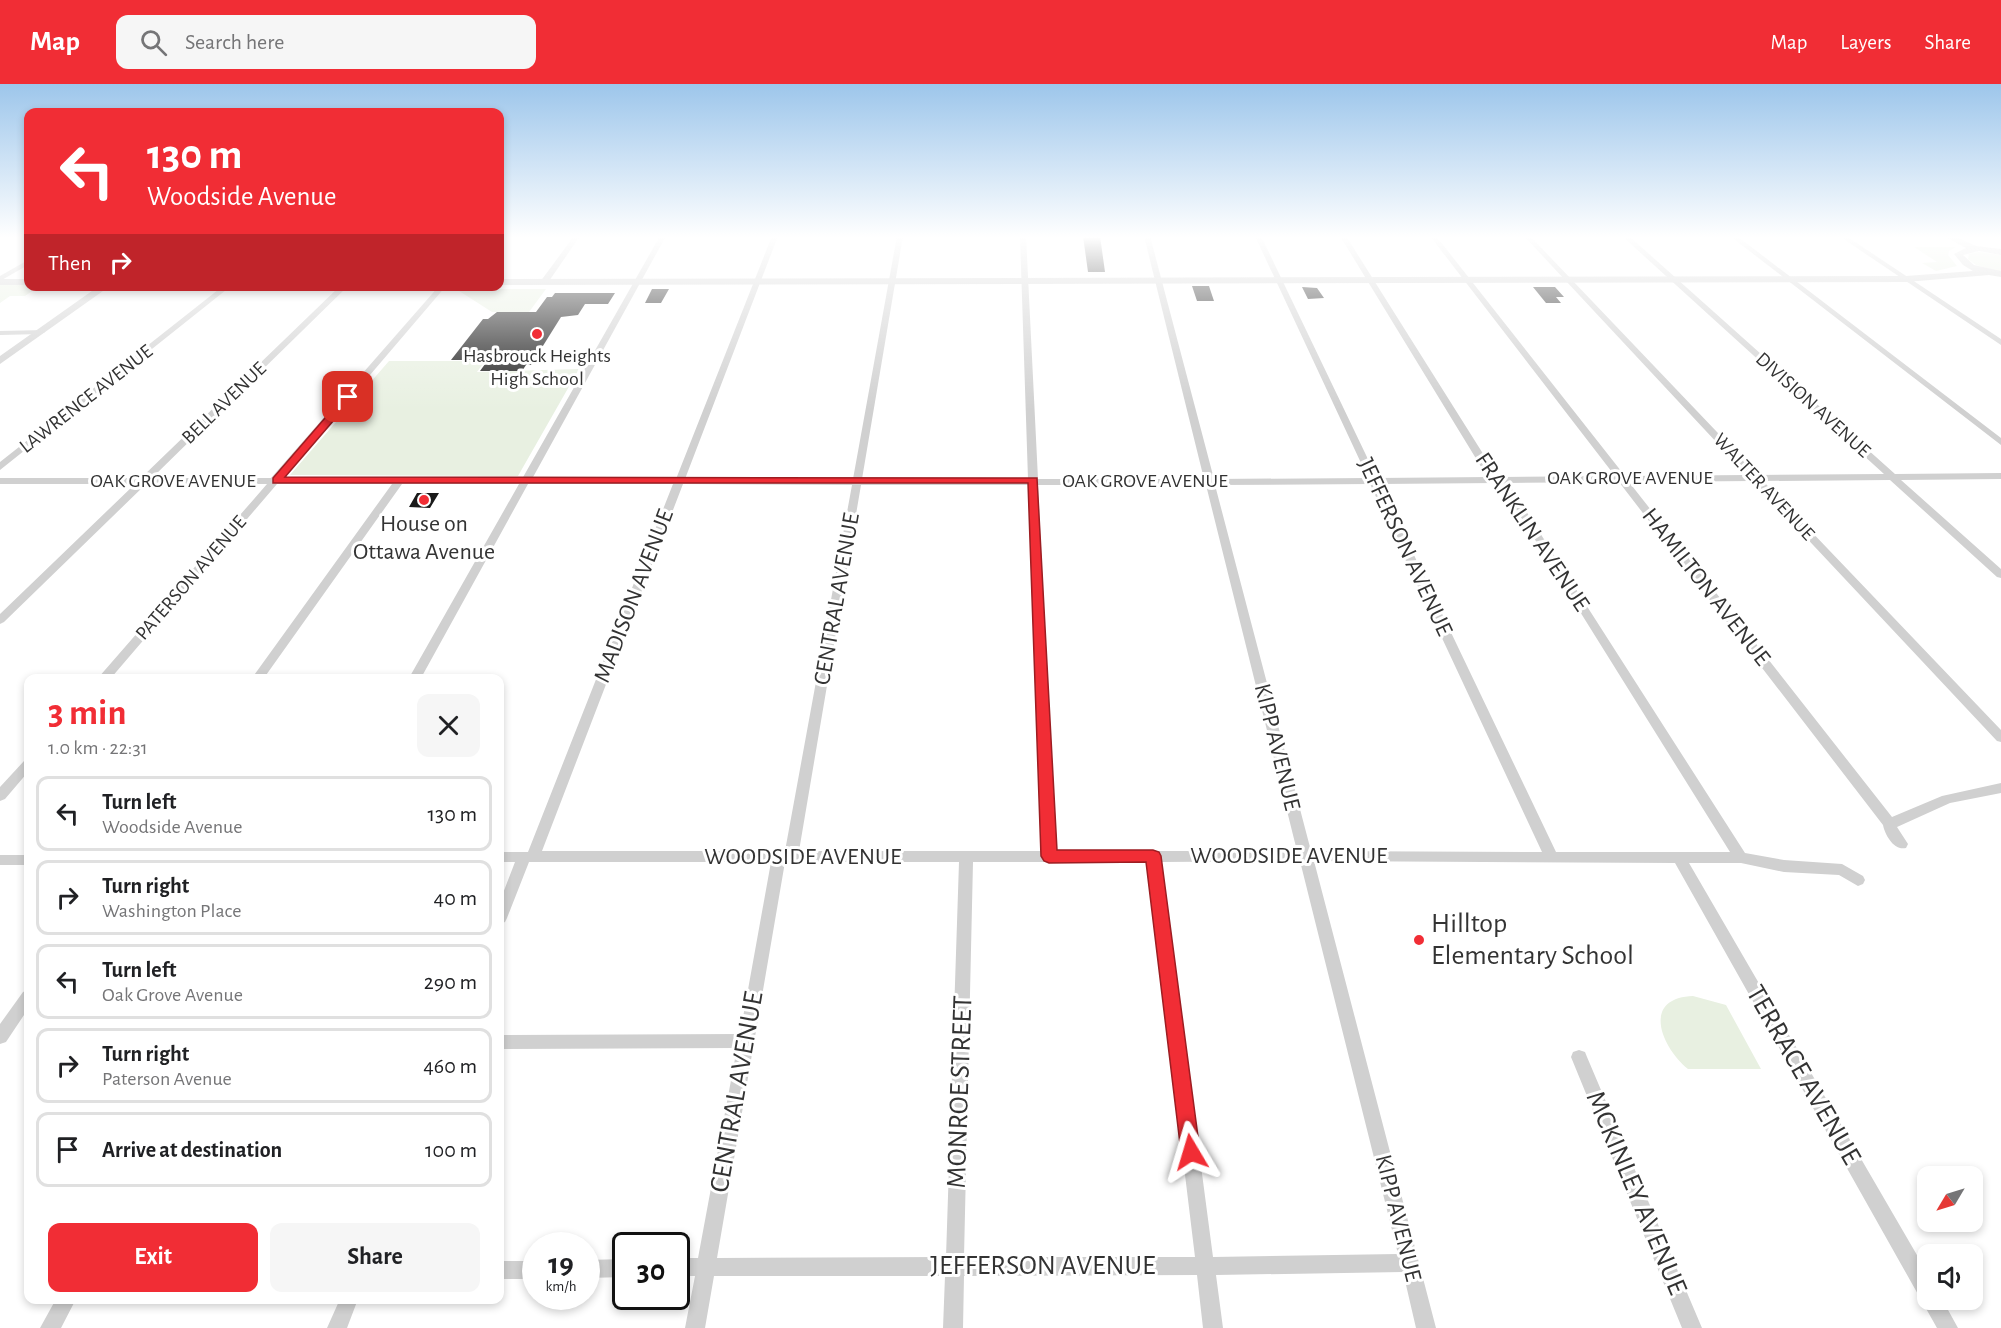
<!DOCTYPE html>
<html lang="en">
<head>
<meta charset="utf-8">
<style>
  body { margin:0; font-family:"Alegreya Sans",sans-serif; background:#f6f6f6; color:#202124; height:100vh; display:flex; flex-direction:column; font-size:22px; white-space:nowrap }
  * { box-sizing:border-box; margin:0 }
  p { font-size:20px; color:#757577 }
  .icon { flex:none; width:33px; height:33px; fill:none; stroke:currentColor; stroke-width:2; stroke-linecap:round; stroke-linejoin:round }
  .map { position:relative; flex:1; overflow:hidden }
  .sheet { position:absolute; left:24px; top:590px; width:480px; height:630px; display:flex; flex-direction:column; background:#fff; border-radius:12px; box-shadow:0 3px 9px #0003 }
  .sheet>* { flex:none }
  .guide { position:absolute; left:24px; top:24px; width:480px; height:183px; border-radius:12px; box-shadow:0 3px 9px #0003; background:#f12d35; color:#fff; overflow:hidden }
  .needle { width:39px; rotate:232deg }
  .fabs { position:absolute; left:1917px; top:1082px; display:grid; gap:12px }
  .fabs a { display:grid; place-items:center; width:66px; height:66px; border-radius:12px; background:#fff; box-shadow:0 3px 9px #0003; font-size:30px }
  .speed { position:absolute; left:522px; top:1148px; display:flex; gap:12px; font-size:30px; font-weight:700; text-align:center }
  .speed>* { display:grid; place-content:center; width:78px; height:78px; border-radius:50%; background:#fff; box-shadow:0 3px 9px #0003; line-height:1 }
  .speed small { font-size:15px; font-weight:400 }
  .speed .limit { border:3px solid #111; border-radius:9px; background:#fff; color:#111 }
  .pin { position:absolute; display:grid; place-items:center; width:51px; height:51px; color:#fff; margin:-26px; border-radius:12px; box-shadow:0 3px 9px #0006 }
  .me { position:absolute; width:66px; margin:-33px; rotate:353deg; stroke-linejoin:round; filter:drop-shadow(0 0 4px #0008) }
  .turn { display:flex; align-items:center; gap:21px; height:126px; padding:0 24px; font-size:27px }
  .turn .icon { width:78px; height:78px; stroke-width:2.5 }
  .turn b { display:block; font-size:42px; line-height:51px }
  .then { display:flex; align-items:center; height:57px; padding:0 24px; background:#0003; gap:12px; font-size:22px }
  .round { display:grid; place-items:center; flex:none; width:63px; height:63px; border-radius:12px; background:#f6f6f6 }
  .summary { display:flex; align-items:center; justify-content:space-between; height:102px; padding:0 24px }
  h1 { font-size:36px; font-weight:700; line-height:45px; color:#f12d35 }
  .primary-button { display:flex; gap:12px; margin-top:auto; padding:12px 24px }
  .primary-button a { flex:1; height:69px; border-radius:12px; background:#f12d35; color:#fff; font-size:24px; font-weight:700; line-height:69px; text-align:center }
  .primary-button a+a { background:#f6f6f6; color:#202124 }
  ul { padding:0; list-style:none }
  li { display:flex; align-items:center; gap:18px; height:75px; margin:0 12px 9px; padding:0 12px; border:3px solid #e0e0e0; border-radius:12px }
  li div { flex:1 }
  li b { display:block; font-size:22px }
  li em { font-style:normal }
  header { display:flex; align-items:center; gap:36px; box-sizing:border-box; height:84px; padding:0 30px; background:#f12d35; color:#fff }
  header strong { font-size:28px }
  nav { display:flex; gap:33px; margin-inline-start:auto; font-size:21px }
  .search { width:420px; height:54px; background:#f6f6f6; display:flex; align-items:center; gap:15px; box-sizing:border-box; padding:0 21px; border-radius:12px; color:#757577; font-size:22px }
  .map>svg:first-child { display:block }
</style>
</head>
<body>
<header>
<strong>Map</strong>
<div class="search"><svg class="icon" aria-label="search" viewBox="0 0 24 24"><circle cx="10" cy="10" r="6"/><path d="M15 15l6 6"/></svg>Search here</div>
<nav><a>Map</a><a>Layers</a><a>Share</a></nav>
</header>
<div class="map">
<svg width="2001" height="1244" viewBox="0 0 2001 1244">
  <rect width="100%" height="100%" fill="#fff"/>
  <path fill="#e8f0e1" d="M 1914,163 L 1956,163 L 1949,167 L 1948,171 L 1957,182 L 1936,187 L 1922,179 L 1937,178 Z
    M 1979,168 L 2001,171 L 2001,188 L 1976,181 L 1968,175 L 1969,170 Z
    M 28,198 L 28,202 L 38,203 L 25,212 L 10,212 L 0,219 L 0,199 Z
    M 456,205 L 546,205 L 529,228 L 492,228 Z
    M 389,277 L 485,277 L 477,288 L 579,285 L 518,392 L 290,391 Z
    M 1693,912 L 1726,921 L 1761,985 L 1688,985 C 1661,963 1641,914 1693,912 Z"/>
  <path fill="#1a1a1a" d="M 1083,152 L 1100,152 L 1105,188 L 1088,188 Z
    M 1192,202 L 1209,202 L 1214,217 L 1197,217 Z
    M 1302,203 L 1317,204 L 1324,214 L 1308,215 Z
    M 1533,203 L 1555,203 L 1564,213 L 1556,213 L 1561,219 L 1546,219 Z
    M 652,205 L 669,205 L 661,219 L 645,219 Z
    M 555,209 L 615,209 L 608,220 L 585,220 L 578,231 L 561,233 L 531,281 L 526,281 L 522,287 L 480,287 L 488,276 L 451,276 L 483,235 L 488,235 L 497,228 L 536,228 L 547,213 L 552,213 Z
    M 417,409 L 439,409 L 430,424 L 409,423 Z"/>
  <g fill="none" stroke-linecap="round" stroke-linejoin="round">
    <path fill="#d0d0d0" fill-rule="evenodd" d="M 574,152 L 580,152 L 547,200 L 541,200 L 540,198 Z
      M 660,152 L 666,152 L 532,395 L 676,395 L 772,152 L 778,152 L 685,395 L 853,395 L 897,152 L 903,152 L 862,395 L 1028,395 L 1020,152 L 1026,152 L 1038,395 L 1204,395 L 1144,152 L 1150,152 L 1214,395 L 1368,394 L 1255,152 L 1261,152 L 1377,394 L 1490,393 L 1483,386 L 1340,152 L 1346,152 L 1492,384 L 1501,393 L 1615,392 L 1430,152 L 1436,152 L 1625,392 L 1747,391 L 1524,152 L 1530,152 L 1758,391 L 1884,390 L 1622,152 L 1629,152 L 1895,390 L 2001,389 L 2001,395 L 1901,396 L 2001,485 L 2001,494 L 1997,493 L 1890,396 L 1763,397 L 2001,646 L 2001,658 L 1997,657 L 1753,397 L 1629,398 L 1892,733 L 1942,712 L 2001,699 L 2001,709 L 1950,719 L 1897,743 L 1908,760 L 1906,764 C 1894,767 1885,751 1883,741 L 1619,398 L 1508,399 L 1745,769 L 1784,776 L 1842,780 L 1863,792 L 1865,796 L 1863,800 L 1858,802 L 1839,791 L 1784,788 L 1741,779 L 1689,779 L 1928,1190 L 1928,1215 L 1942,1215 L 1958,1244 L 1937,1244 L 1675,779 L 1314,777 L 1436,1244 L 1416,1244 L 1403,1188 L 1216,1191 L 1223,1244 L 1203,1244 L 1197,1191 L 964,1192 L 963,1244 L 943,1244 L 945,1192 L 714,1192 L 705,1244 L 685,1244 L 695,1192 L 676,1192 L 676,1174 L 698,1174 L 737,964 L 500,965 L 500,951 L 740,950 L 771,778 L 529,778 L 507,834 L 505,838 L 500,840 L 500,817 L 515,778 L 500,778 L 500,768 L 528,768 L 673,400 L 528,400 L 421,594 L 409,594 L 519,400 L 402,400 L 264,594 L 252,594 L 392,400 L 277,400 L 111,594 L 98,594 L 267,400 L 146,400 L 4,538 L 0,540 L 0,530 L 135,400 L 0,400 L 0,394 L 141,394 L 340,202 L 348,202 L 152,394 L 271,394 L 439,202 L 446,202 L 282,394 L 522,395 ZM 1497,399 L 1504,406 L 1730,768 L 1556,768 L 1380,400 ZM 683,400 L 852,401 L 785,767 L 542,767 ZM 1370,400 L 1542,768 L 1311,767 L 1215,401 ZM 861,401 L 1029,401 L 1042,767 L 799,767 ZM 1038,401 L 1206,401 L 1297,767 L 1056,767 ZM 1300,777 L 1398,1170 L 1213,1173 L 1161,778 ZM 785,778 L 959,778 L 946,1173 L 717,1174 ZM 973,778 L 1147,778 L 1195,1173 L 964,1173 Z
      M 1730,152 L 1737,152 L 2001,354 L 2001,361 Z
      M 1839,152 L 1846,152 L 2001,255 L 2001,261 Z
      M 28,176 L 28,181 L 0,197 L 0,192 Z
      M 223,202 L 231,202 L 0,386 L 0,378 Z
      M 44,246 L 45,248 L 41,250 L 0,251 L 0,247 Z
      M 28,675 L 28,688 L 5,715 L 0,717 L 0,703 L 24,677 Z
      M 0,771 L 28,771 L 28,781 L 0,781 Z
      M 28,906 L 28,925 L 6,958 L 0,960 L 0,940 L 23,908 Z
      M 1579,966 L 1585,968 L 1587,973 L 1702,1244 L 1682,1244 L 1571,973 L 1573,968 Z
      M 626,1175 L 626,1193 L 586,1194 L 586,1176 Z
      M 500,1177 L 536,1177 L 536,1195 L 500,1195 Z
      M 56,1215 L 76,1215 L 61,1244 L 40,1244 Z
      M 340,1215 L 358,1215 L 347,1244 L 327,1244 Z"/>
    <path fill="#d0d0d0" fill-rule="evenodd" d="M 1944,152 L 1954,152 L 1976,162 L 2001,165 L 2001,171 L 1979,167 L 1963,171 L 1974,181 L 2001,187 L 2001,193 L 1989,191 L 1906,198 L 500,201 L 500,195 L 1906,192 L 1973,187 L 1963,181 L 1954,170 L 1966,164 Z
      M 0,195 L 28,195 L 28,201 L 0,201 Z
      M 99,202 L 110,202 L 0,280 L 0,272 Z"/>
  </g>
  <linearGradient id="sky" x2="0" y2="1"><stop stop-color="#9dc6eb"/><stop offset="0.47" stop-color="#fff"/><stop offset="1" stop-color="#fff" stop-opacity="0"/></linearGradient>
  <rect width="2001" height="326" fill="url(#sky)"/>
  <path fill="#f12d35" stroke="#9d1d22" stroke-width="1.5" d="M 348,310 L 353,313 L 352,315 L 285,393 L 1037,394 L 1057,766 L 1153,766 L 1159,768 L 1161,772 L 1200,1068 L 1197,1075 L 1191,1078 L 1184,1075 L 1181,1068 L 1146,778 L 1049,779 L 1044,777 L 1041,772 L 1028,399 L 273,399 L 273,394 L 345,311 Z"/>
  <g fill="#f12d35" stroke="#fff" stroke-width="2">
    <circle cx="537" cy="250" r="6"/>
    <circle cx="424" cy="416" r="6"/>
    <circle cx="1419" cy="856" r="6"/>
  </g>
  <g text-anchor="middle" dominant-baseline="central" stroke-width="6" stroke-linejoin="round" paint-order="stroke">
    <g font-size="20" fill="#333" stroke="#fff">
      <text x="537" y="272">Hasbrouck Heights<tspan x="537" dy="23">High School</tspan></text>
    </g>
    <g font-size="20" fill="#333" stroke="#fff">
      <text transform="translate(86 315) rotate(-38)">LAWRENCE AVENUE</text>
      <text transform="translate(224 319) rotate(-44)">BELL AVENUE</text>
      <text transform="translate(1813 321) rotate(42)">DIVISION AVENUE</text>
      <text x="1630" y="394">OAK GROVE AVENUE</text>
      <text x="173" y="397">OAK GROVE AVENUE</text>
      <text x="1145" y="397">OAK GROVE AVENUE</text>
      <text transform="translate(1764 403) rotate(47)">WALTER AVENUE</text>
      <text transform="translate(191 494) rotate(-49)">PATERSON AVENUE</text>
    </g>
    <g font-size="24" fill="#333" stroke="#fff">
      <text x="424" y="440">House on<tspan x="424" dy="28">Ottawa Avenue</tspan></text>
    </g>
    <g font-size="24" fill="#333" stroke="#fff">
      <text transform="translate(1532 448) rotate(56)">FRANKLIN AVENUE</text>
      <text transform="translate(1405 463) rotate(65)">JEFFERSON AVENUE</text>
      <text transform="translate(1706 503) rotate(52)">HAMILTON AVENUE</text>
      <text transform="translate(634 512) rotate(-69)">MADISON AVENUE</text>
      <text transform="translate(837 515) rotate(-80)">CENTRAL AVENUE</text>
      <text transform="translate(1277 663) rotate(76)">KIPP AVENUE</text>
      <text x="1289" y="772">WOODSIDE AVENUE</text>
      <text x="803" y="773">WOODSIDE AVENUE</text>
      <text transform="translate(1398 1134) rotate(76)">KIPP AVENUE</text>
    </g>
    <g font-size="28" fill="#333" stroke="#fff" text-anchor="start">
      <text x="1431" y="840">Hilltop<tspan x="1431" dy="32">Elementary School</tspan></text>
    </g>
    <g font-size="28" fill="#333" stroke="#fff">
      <text transform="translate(1803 991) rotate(60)">TERRACE AVENUE</text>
      <text transform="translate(737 1008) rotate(-80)">CENTRAL AVENUE</text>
      <text transform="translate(960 1008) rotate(-88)">MONROE STREET</text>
      <text transform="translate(1636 1109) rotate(67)">MCKINLEY AVENUE</text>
      <text x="1043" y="1182">JEFFERSON AVENUE</text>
    </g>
  </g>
</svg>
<div class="fabs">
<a><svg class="needle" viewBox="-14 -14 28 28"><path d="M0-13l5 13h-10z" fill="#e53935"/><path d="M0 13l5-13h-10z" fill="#757577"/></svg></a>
<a><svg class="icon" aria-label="sound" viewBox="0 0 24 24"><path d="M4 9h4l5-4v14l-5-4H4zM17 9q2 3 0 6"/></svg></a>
</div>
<div class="speed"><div>19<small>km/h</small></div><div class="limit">30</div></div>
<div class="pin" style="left:348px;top:313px;background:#d93025"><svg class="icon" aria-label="arrive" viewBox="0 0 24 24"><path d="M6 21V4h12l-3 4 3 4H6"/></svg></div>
<svg class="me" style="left:1191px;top:1068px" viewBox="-20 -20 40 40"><path d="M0-17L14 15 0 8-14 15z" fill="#f12d35" stroke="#fff" stroke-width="4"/></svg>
<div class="guide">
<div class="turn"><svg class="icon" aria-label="left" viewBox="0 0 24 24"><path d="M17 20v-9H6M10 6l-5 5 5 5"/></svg><div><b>130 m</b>Woodside Avenue</div></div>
<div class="then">Then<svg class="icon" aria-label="right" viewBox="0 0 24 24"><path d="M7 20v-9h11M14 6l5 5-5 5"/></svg></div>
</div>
<section class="sheet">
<div class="summary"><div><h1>3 min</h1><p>1.0 km · 22:31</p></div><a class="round"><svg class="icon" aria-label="close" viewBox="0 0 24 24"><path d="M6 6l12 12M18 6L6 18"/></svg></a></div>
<ul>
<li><svg class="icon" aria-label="left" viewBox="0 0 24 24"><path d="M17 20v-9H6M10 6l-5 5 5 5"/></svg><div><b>Turn left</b><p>Woodside Avenue</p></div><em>130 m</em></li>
<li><svg class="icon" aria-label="right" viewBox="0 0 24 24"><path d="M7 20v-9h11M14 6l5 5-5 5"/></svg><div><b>Turn right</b><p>Washington Place</p></div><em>40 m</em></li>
<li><svg class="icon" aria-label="left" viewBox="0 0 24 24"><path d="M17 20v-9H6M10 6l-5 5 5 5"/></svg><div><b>Turn left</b><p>Oak Grove Avenue</p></div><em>290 m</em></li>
<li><svg class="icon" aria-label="right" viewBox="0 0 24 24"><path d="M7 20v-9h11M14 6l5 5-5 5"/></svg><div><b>Turn right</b><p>Paterson Avenue</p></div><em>460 m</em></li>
<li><svg class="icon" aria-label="arrive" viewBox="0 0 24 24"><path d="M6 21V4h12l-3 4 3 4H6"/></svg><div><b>Arrive at destination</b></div><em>100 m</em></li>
</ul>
<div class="primary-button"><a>Exit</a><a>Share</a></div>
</section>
</div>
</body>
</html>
